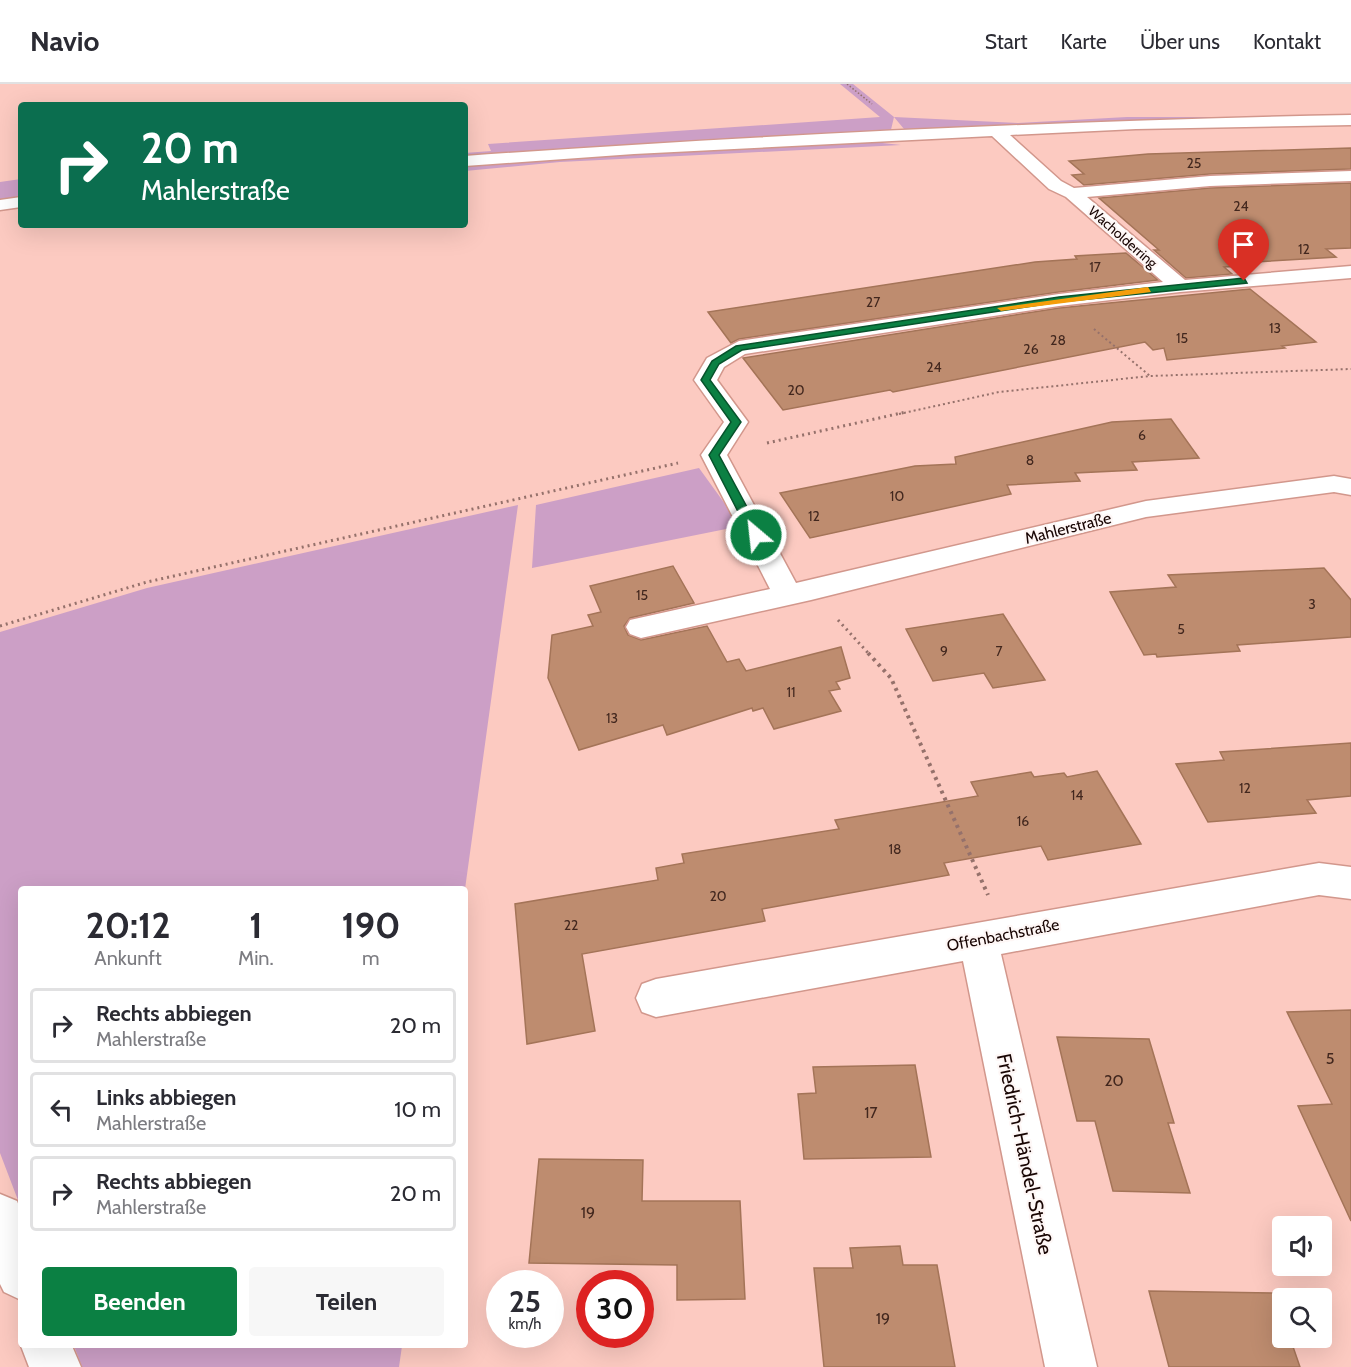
<!DOCTYPE html>
<html lang="de">
<head>
<meta charset="utf-8">
<style>
  body { margin:0; font-family:Cabin,sans-serif; background:#f7f7f7; color:#2b2b33; height:100vh; display:flex; flex-direction:column; font-size:22px; white-space:nowrap }
  * { box-sizing:border-box; margin:0 }
  p { font-size:20px; color:#7c7c81 }
  .icon { flex:none; width:33px; height:33px; fill:none; stroke:currentColor; stroke-width:2; stroke-linecap:round; stroke-linejoin:round }
  .map { position:relative; flex:1; overflow:hidden }
  .side { position:absolute; left:18px; top:802px; width:450px; height:462px; display:flex; flex-direction:column; background:#fff; border-radius:6px; box-shadow:0 6px 24px #0002 }
  .side>* { flex:none }
  .hud { position:absolute; left:18px; top:18px; width:450px; height:126px; border-radius:6px; box-shadow:0 6px 24px #0002; background:#0b6e4f; color:#fff; overflow:hidden }
  .buttons { position:absolute; left:1272px; top:1132px; display:grid; gap:12px }
  .buttons a { display:grid; place-items:center; width:60px; height:60px; border-radius:6px; background:#fff; box-shadow:0 6px 24px #0002; font-size:30px }
  .speed { position:absolute; left:486px; top:1186px; display:flex; gap:12px; font-size:30px; font-weight:700; text-align:center }
  .speed>* { display:grid; place-content:center; width:78px; height:78px; border-radius:50%; background:#fff; box-shadow:0 6px 24px #0002; line-height:1 }
  .speed small { font-size:15px; font-weight:400 }
  .speed .limit { border:9px solid #d22; background:#fff; color:#111 }
  .pin { position:absolute; display:grid; place-items:center; width:51px; height:51px; color:#fff; margin:-62px -26px; border-radius:50% 50% 50% 0; rotate:-45deg; box-shadow:0 0 6px #0007 }
  .pin .icon { rotate:45deg }
  .me { position:absolute; width:66px; margin:-33px; rotate:332deg; stroke-linejoin:round; filter:drop-shadow(0 0 4px #0008) }
  .turn { display:flex; align-items:center; gap:21px; height:126px; padding:0 24px; font-size:27px }
  .turn .icon { width:78px; height:78px; stroke-width:2.5 }
  .turn b { display:block; font-size:42px; line-height:51px }
  .eta { display:flex; justify-content:space-evenly; align-items:center; height:102px; text-align:center }
  .eta b { font-size:36px; font-weight:700; line-height:42px }
  .primary-button { display:flex; gap:12px; margin-top:auto; padding:12px 24px }
  .primary-button a { flex:1; height:69px; border-radius:6px; background:#0b8043; color:#fff; font-size:24px; font-weight:700; line-height:69px; text-align:center }
  .primary-button a+a { background:#f7f7f7; color:#2b2b33 }
  ul { padding:0; list-style:none }
  li { display:flex; align-items:center; gap:18px; height:75px; margin:0 12px 9px; padding:0 12px; border:3px solid #e1e1e2; border-radius:6px }
  li div { flex:1 }
  li b { display:block; font-size:22px }
  li em { font-style:normal }
  header { display:flex; align-items:center; gap:36px; box-sizing:border-box; height:84px; padding:0 30px; background:#fff; border-bottom:2px solid #e1e1e2 }
  header strong { font-size:28px }
  nav { display:flex; gap:33px; margin-inline-start:auto; font-size:21px }
  .map>svg:first-child { display:block }
</style>
</head>
<body>
<header>
<strong>Navio</strong>
<nav><a>Start</a><a>Karte</a><a>Über uns</a><a>Kontakt</a></nav>
</header>
<div class="map">
<svg width="1351" height="1283" viewBox="0 0 1351 1283">
  <rect width="100%" height="100%" fill="#fccac1"/>
  <path fill="#cc9fc6" d="M 840,0 L 853,0 L 894,33 L 1018,39 L 1127,33 L 1259,33 L 1133,37 L 918,49 L 904,45 L 894,33 L 890,50 L 465,74 L 465,69 L 491,67 L 488,60 L 880,33 Z
    M 873,58 L 901,61 L 560,78 L 465,87 L 465,81 L 638,69 Z
    M 21,95 L 21,114 L 0,117 L 0,98 Z
    M 699,384 L 741,442 L 532,484 L 536,421 Z
    M 518,421 L 465,805 L 21,806 L 21,1124 L 0,1069 L 0,548 L 147,504 Z
    M 74,1262 L 402,1262 L 399,1283 L 82,1283 Z"/>
  <path fill="#be8c6f" stroke="#a47458" stroke-width="1.5" d="M 1351,64 L 1351,85 L 1210,90 L 1084,101 L 1072,91 L 1084,90 L 1069,77 L 1148,70 Z
    M 1351,99 L 1351,164 L 1326,165 L 1336,173 L 1239,179 L 1243,182 L 1224,183 L 1232,190 L 1186,194 L 1154,166 L 1159,166 L 1099,114 L 1210,104 Z
    M 1126,169 L 1158,196 L 1059,208 L 739,255 L 731,259 L 708,228 L 1035,178 L 1077,175 L 1075,172 Z
    M 1250,205 L 1316,258 L 1282,262 L 1285,264 L 1167,276 L 1164,264 L 1153,266 L 1145,258 L 893,308 L 890,306 L 783,326 L 743,274 L 1059,224 Z
    M 1171,335 L 1199,374 L 1132,378 L 1137,386 L 1075,389 L 1080,397 L 1007,401 L 1011,410 L 810,454 L 780,409 L 915,382 L 956,380 L 955,373 L 1112,338 Z
    M 673,482 L 694,519 L 630,534 L 624,542 L 628,551 L 641,556 L 707,542 L 727,578 L 739,575 L 746,587 L 841,563 L 850,594 L 836,598 L 840,605 L 829,607 L 841,627 L 774,645 L 763,624 L 753,627 L 752,624 L 667,651 L 663,641 L 579,666 L 548,594 L 552,551 L 593,542 L 588,531 L 601,528 L 590,502 Z
    M 1324,484 L 1351,516 L 1351,553 L 1237,561 L 1240,567 L 1157,573 L 1156,570 L 1144,571 L 1110,508 L 1176,503 L 1168,491 Z
    M 1003,530 L 1045,596 L 993,604 L 984,589 L 933,597 L 906,545 Z
    M 1351,659 L 1351,712 L 1307,716 L 1316,729 L 1208,738 L 1176,680 L 1224,676 L 1220,668 Z
    M 1097,687 L 1141,760 L 1048,776 L 1041,762 L 944,779 L 949,791 L 762,825 L 765,837 L 582,870 L 595,947 L 527,960 L 515,820 L 658,796 L 656,784 L 684,779 L 682,770 L 839,745 L 835,736 L 978,712 L 971,698 L 1031,688 L 1034,693 L 1064,689 L 1067,693 Z
    M 1351,926 L 1351,1137 L 1298,1022 L 1332,1020 L 1287,928 Z
    M 1057,953 L 1149,955 L 1174,1039 L 1168,1039 L 1190,1109 L 1113,1107 L 1095,1037 L 1077,1037 Z
    M 915,981 L 931,1073 L 804,1075 L 798,1010 L 816,1009 L 813,983 Z
    M 539,1075 L 643,1076 L 642,1117 L 740,1117 L 745,1215 L 677,1216 L 677,1181 L 529,1179 Z
    M 900,1162 L 903,1181 L 937,1181 L 955,1283 L 824,1283 L 814,1184 L 853,1184 L 850,1164 Z
    M 1149,1207 L 1275,1209 L 1282,1231 L 1282,1254 L 1290,1254 L 1300,1283 L 1169,1283 Z"/>
  <g fill="none" stroke-linecap="round" stroke-linejoin="round">
    <g stroke="#d2978c" stroke-width="3">
      <path id="street" d="M 1351,31 L 1351,41 L 1136,45 L 1010,51 L 1061,97 L 1074,104 L 1210,92 L 1351,87 L 1351,97 L 1210,102 L 1087,113 L 1185,196 L 1351,182 L 1351,194 L 1180,208 L 1059,222 L 745,270 L 724,283 L 717,296 L 748,338 L 727,371 L 796,499 L 1146,417 L 1334,392 L 1351,395 L 1351,411 L 1334,408 L 1146,433 L 811,516 L 641,554 L 630,550 L 626,543 L 630,536 L 770,505 L 701,371 L 724,338 L 694,296 L 707,274 L 739,257 L 1059,210 L 1163,198 L 1066,113 L 1049,105 L 992,52 L 634,70 L 465,82 L 465,72 C 760,51 1055,37 1351,31 Z
        M 21,113 L 21,123 L 0,126 L 0,116 Z
        M 1319,779 L 1351,783 L 1351,815 L 1319,811 L 1001,870 L 1097,1283 L 1045,1283 L 963,877 L 656,933 L 642,928 L 636,914 L 642,900 L 656,895 Z
        M 0,1110 L 17,1117 L 21,1127 L 21,1216 L 4,1208 L 0,1200 Z
        M 21,1262 L 72,1262 L 81,1283 L 29,1283 Z"/>
    </g>
    <path stroke="#95716b" stroke-width="1.5" stroke-dasharray="1.5 2" stroke-linecap="butt" d="M 847,0 L 872,20"/>
    <path stroke="#95716b" stroke-width="2" stroke-dasharray="2 3" stroke-linecap="butt" d="M 1094,245 L 1150,292
      M 899,330 L 999,308 L 1150,292 L 1351,285"/>
    <path stroke="#95716b" stroke-width="3" stroke-dasharray="2 4" stroke-linecap="butt" d="M 767,359 L 906,328
      M 838,536 L 869,570
      M 0,542 L 147,498 L 678,379"/>
    <path stroke="#95716b" stroke-width="4" stroke-dasharray="3 4.5" stroke-linecap="butt" d="M 868,569 L 891,594 L 988,811"/>
    <use href="#street" fill="#fff" fill-rule="evenodd"/>
  </g>
  <path fill="#0b8043" stroke="#07532c" stroke-width="1.5" d="M 1244,194 L 1247,199 L 1059,218 L 742,266 L 719,280 L 710,296 L 741,338 L 719,371 L 762,451 L 760,453 L 750,451 L 709,371 L 731,338 L 701,296 L 712,277 L 736,262 L 1059,213 Z"/>
  <path fill="#f59e0b" d="M 1148,203 L 1151,208 L 1001,227 L 997,224 Z"/>
  <g text-anchor="middle" dominant-baseline="central" stroke-width="4.5" stroke-linejoin="round" paint-order="stroke">
    <g font-size="14" fill="#42271e">
      <text x="1194" y="79">25</text>
      <text x="1241" y="122">24</text>
      <text x="1304" y="165">12</text>
      <text x="1095" y="183">17</text>
      <text x="873" y="218">27</text>
      <text x="1275" y="244">13</text>
      <text x="1182" y="254">15</text>
      <text x="1058" y="256">28</text>
      <text x="1031" y="265">26</text>
      <text x="934" y="283">24</text>
      <text x="796" y="306">20</text>
      <text x="1142" y="351">6</text>
      <text x="1030" y="376">8</text>
      <text x="897" y="412">10</text>
      <text x="814" y="432">12</text>
      <text x="642" y="511">15</text>
      <text x="1312" y="520">3</text>
      <text x="1181" y="545">5</text>
      <text x="944" y="567">9</text>
      <text x="999" y="567">7</text>
      <text x="791" y="608">11</text>
      <text x="612" y="634">13</text>
      <text x="1245" y="704">12</text>
      <text x="1077" y="711">14</text>
      <text x="1023" y="737">16</text>
      <text x="895" y="765">18</text>
      <text x="718" y="812">20</text>
      <text x="571" y="841">22</text>
    </g>
    <g font-size="14" fill="#180503" stroke="#fef7f6">
      <text transform="translate(1123 153) rotate(41)">Wacholderring</text>
    </g>
    <g font-size="16" fill="#180503" stroke="#fef7f6">
      <text transform="translate(1068 444) rotate(-14)">Mahlerstraße</text>
      <text transform="translate(1003 851) rotate(-11)">Offenbachstraße</text>
    </g>
    <g font-size="16" fill="#42271e">
      <text x="1330" y="974">5</text>
      <text x="1114" y="996">20</text>
      <text x="871" y="1028">17</text>
      <text x="588" y="1128">19</text>
      <text x="883" y="1234">19</text>
    </g>
    <g font-size="20" fill="#180503" stroke="#fef7f6">
      <text transform="translate(1025 1070) rotate(78)">Friedrich-Händel-Straße</text>
    </g>
  </g>
</svg>
<div class="buttons">
<a><svg class="icon" aria-label="sound" viewBox="0 0 24 24"><path d="M4 9h4l5-4v14l-5-4H4zM17 9q2 3 0 6"/></svg></a>
<a><svg class="icon" aria-label="search" viewBox="0 0 24 24"><circle cx="10" cy="10" r="6"/><path d="M15 15l6 6"/></svg></a>
</div>
<div class="speed"><div>25<small>km/h</small></div><div class="limit">30</div></div>
<div class="pin" style="left:1244px;top:197px;background:#d93025"><svg class="icon" aria-label="arrive" viewBox="0 0 24 24"><path d="M6 21V4h12l-3 4 3 4H6"/></svg></div>
<svg class="me" style="left:756px;top:451px" viewBox="-20 -20 40 40"><circle r="17" fill="#0b8043" stroke="#fff" stroke-width="3"/><path d="M0-11L8 9 0 5-8 9z" fill="#fff"/></svg>
<div class="hud">
<div class="turn"><svg class="icon" aria-label="right" viewBox="0 0 24 24"><path d="M7 20v-9h11M14 6l5 5-5 5"/></svg><div><b>20 m</b>Mahlerstraße</div></div>
</div>
<section class="side">
<div class="eta">
<div><b>20:12</b><p>Ankunft</p></div>
<div><b>1</b><p>Min.</p></div>
<div><b>190</b><p>m</p></div>
</div>
<ul>
<li><svg class="icon" aria-label="right" viewBox="0 0 24 24"><path d="M7 20v-9h11M14 6l5 5-5 5"/></svg><div><b>Rechts abbiegen</b><p>Mahlerstraße</p></div><em>20 m</em></li>
<li><svg class="icon" aria-label="left" viewBox="0 0 24 24"><path d="M17 20v-9H6M10 6l-5 5 5 5"/></svg><div><b>Links abbiegen</b><p>Mahlerstraße</p></div><em>10 m</em></li>
<li><svg class="icon" aria-label="right" viewBox="0 0 24 24"><path d="M7 20v-9h11M14 6l5 5-5 5"/></svg><div><b>Rechts abbiegen</b><p>Mahlerstraße</p></div><em>20 m</em></li>
</ul>
<div class="primary-button"><a>Beenden</a><a>Teilen</a></div>
</section>
</div>
</body>
</html>
